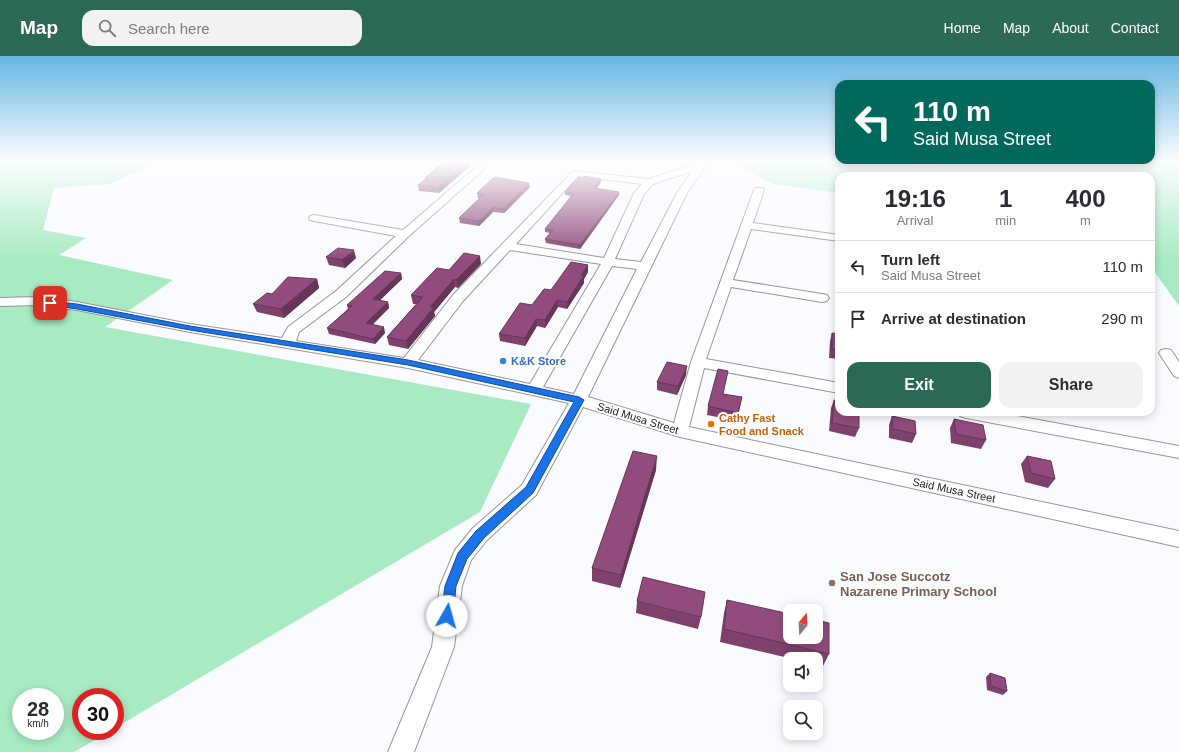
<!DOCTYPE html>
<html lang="en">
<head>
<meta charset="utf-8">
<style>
  body { margin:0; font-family:Arial,sans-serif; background:#f2f2f3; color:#2b2b33; height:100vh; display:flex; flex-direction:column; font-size:15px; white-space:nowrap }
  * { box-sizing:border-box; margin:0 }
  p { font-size:13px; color:#7c7c81 }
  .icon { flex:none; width:22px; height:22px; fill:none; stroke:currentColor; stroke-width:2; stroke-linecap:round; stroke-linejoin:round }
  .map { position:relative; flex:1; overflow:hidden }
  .details { position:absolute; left:835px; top:116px; width:320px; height:244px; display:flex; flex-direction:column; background:#fff; border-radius:12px; box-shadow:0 2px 10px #0003 }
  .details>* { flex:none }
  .hud { position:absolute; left:835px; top:24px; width:320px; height:84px; border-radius:12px; box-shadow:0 2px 10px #0003; background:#00695c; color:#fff; overflow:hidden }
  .needle { width:26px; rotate:18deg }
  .controls { position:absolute; left:783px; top:548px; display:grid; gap:8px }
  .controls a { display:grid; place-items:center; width:40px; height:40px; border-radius:8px; background:#fff; box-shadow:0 2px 10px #0003; font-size:20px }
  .speed { position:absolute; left:12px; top:632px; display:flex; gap:8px; font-size:20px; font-weight:700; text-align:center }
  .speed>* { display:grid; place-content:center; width:52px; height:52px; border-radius:50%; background:#fff; box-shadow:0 2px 10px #0003; line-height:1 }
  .speed small { font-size:10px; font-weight:400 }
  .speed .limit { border:6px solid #d22; background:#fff; color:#111 }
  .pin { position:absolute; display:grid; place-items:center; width:34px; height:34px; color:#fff; margin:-17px; border-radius:8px; box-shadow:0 2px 6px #0006 }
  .me { position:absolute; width:44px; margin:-22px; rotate:7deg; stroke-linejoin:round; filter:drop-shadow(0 0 3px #0008) }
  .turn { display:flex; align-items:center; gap:14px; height:84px; padding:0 12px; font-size:18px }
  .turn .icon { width:52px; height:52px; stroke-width:2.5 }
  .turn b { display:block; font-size:28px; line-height:34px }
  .eta { display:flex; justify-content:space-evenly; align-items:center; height:68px; text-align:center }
  .eta b { font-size:24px; font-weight:700; line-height:28px }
  .button { display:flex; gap:8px; margin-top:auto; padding:8px 12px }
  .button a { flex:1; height:46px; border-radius:12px; background:#2c6955; color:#fff; font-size:16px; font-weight:700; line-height:46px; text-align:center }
  .button a+a { background:#f2f2f3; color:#2b2b33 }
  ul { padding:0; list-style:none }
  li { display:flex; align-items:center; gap:12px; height:52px; padding:0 12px; border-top:1px solid #e1e1e2 }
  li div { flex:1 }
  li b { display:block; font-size:15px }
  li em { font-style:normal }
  header { display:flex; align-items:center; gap:24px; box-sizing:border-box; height:56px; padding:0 20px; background:#2c6955; color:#fff }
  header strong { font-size:19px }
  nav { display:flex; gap:22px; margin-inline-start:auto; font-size:14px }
  .search { width:280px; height:36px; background:#f2f2f3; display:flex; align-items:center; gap:10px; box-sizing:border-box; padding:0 14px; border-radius:12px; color:#7c7c81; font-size:15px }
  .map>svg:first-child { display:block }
</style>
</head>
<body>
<header>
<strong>Map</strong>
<div class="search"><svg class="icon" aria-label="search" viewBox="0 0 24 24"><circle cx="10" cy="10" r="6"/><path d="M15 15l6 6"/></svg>Search here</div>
<nav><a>Home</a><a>Map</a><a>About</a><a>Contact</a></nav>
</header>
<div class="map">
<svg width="1179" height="696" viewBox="0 0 1179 696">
  <rect width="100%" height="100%" fill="#f9fbff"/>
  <path fill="#a8ebc2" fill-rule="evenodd" d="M 0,105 L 159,105 L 110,128 L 54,132 L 43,174 L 86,182 L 59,199 L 173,224 L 105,271 L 531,348 L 480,456 L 115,672 L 115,641 L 81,641 L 81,675 L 110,675 L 74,696 L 0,696 ZM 21,641 L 55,641 L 55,675 L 21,675 Z
    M 731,105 L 1179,105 L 1179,250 L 1151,211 L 1151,120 L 839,120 L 839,137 L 773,128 L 730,106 Z"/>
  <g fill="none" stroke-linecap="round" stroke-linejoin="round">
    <g stroke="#94969b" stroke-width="2">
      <path id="minor" d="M 470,105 L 484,105 L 486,107 L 482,115 L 409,180 L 346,241 L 299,276 L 296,285 L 404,302 L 453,239 L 573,115 L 649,123 L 698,107 L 699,105 L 709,105 L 687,137 L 588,341 L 674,367 L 691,306 L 754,134 L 755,132 L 763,132 L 764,134 L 753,167 L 839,179 L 839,185 L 751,173 L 733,224 L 822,238 L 827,239 L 829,242 L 827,245 L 822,246 L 731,231 L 706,303 L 839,327 L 839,337 L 704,312 L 689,371 L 1179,475 L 1179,491 L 680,381 L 583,351 L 536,439 L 487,484 L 471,504 L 462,530 L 454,591 L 414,696 L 388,696 L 432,591 L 440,530 L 455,494 L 473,472 L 522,429 L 569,347 L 408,312 L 190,276 L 77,254 L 37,249 L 0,250 L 0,242 L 37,241 L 77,246 L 190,268 L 282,282 L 288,271 L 336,235 L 396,180 L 314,165 L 310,164 L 309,162 L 310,160 L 314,159 L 403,174 L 475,112 L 476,108 ZM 692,115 L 677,137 L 641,206 L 615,203 L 644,138 L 653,128 ZM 578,120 L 642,128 L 634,137 L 604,202 L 516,188 ZM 510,194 L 601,208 L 530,328 L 418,304 L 463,245 ZM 612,210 L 637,213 L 574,338 L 543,331 Z
        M 1166,293 L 1171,294 L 1179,306 L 1179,322 L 1174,320 L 1159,297 L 1161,294 Z
        M 958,356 L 996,356 L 1179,390 L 1179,402 L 966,362 L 960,360 Z"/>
    </g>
    <use href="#minor" fill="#fff" fill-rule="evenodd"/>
  </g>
  <path fill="#7d416c" d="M 445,105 L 470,105 L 471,109 L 439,137 L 419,135 L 418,129 L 425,124 L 425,122 Z
    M 601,126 L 596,133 L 619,136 L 619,139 L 580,193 L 546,187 L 545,183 L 550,177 L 545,176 L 545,173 L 571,140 L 565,139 L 565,136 Z
    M 530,131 L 504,157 L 493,156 L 479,170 L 460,167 L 459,162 L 480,142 L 478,142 L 477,137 Z
    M 326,201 L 356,202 L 345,212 L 329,209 Z
    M 481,208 L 458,232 L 455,231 L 434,256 L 435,260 L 408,293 L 389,289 L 387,281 L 416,248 L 413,248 L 411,239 Z
    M 588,216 L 584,223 L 584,227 L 567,253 L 558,251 L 545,272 L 537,270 L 525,290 L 500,285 L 499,278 L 532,249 L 551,234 Z
    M 401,217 L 402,223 L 379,245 L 388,246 L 389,252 L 372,269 L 385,277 L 375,288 L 329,278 L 327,272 L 348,253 L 347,249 Z
    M 317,223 L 319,232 L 284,262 L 257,256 L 253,248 L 272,238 Z
    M 832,277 L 839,278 L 839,303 L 829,302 L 830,285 Z
    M 686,319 L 677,339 L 657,334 L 657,326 Z
    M 723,338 L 742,341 L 737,365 L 707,359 L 708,350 Z
    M 834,344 L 859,372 L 855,381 L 829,375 L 831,352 Z
    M 892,360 L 916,378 L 912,387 L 889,382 L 889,369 Z
    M 954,363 L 986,384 L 981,393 L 951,387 L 950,372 Z
    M 1027,400 L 1055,423 L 1048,432 L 1025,426 L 1021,408 Z
    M 656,414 L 620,532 L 592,525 L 592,512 Z
    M 727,544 L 829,598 L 823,610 L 816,608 L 816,603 L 793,603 L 720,586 L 724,557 Z
    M 637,545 L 701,561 L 698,573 L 636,557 Z
    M 990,617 L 1007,635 L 1003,639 L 987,634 L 986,621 Z"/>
  <path fill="#663558" d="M 469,105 L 470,105 L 471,109 L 439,137 L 438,132 Z
    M 601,123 L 601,126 L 594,136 L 594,132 Z
    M 529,127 L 530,131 L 504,157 L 503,153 Z
    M 619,136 L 619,139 L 580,193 L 580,189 Z
    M 493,151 L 493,156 L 479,170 L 479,165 Z
    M 354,194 L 356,202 L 345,212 L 342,204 Z
    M 480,200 L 481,208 L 458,232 L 456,224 Z
    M 588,209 L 588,216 L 584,223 L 584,227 L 567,253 L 567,246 L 581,219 Z
    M 401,217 L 402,223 L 375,249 L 373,243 Z
    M 317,223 L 319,232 L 284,262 L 281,253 Z
    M 454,223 L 455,231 L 434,256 L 435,260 L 408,293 L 406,285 L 430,251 Z
    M 557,244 L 558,251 L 545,272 L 545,264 Z
    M 388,246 L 389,252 L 368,273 L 366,267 Z
    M 536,263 L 537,270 L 525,290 L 525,282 Z
    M 384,271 L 385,277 L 375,288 L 373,283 Z
    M 687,310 L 686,319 L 677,339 L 678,330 Z
    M 657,400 L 656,414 L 620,532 L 621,519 Z"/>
  <path fill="#914c7d" stroke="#663558" d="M 445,105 L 469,105 L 438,132 L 418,129 L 427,122 L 425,122 Z
    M 584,120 L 601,123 L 594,132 L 619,136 L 580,189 L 545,183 L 553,174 L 545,173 L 574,137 L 565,136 L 578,121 L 583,122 Z
    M 494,121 L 529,127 L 503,153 L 493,151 L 479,165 L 459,162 L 484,138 L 477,137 Z
    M 338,192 L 354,194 L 342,204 L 326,201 Z
    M 464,197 L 480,200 L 456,224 L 454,223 L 430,251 L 434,251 L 406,285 L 387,281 L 423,241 L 411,239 L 437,212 L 449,214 Z
    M 571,206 L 588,209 L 581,219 L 584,219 L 567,246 L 557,244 L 545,264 L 536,263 L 525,282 L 499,278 L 520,247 L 532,249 L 544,233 L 551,234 Z
    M 385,215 L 401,217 L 373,243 L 388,246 L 366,267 L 384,271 L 373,283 L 327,272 L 352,250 L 347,249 Z
    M 288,221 L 317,223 L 281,253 L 253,248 L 267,237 L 272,238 Z
    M 832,277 L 839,278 L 839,294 L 832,293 Z
    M 667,306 L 687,310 L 678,330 L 657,326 Z
    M 718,313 L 728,315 L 723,338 L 742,341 L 738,357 L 708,350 Z
    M 834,344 L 839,345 L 839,356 L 859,356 L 859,372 L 832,367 Z
    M 892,360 L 915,365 L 916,378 L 893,373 Z
    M 954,363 L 983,369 L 986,384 L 956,378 Z
    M 633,395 L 657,400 L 621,519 L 592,512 Z
    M 1027,400 L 1051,405 L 1055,423 L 1031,417 Z
    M 643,521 L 705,536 L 701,561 L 637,545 Z
    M 727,544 L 790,558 L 790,581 L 816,581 L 816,564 L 829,567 L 829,598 L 724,573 Z
    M 990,617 L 1005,622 L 1007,635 L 991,630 Z"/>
  <linearGradient id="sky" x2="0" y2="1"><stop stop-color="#66b6e2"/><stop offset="0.52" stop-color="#fcfdff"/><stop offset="1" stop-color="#fcfdff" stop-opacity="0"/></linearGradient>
  <rect width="1179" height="203" fill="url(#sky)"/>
  <path fill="#1a73e8" stroke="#114b97" d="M 47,245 L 77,248 L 190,270 L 408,304 L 579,341 L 584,344 L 533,437 L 484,482 L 467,503 L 456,530 L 453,560 L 451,564 L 447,566 L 442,564 L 441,560 L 445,530 L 458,497 L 476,475 L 526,431 L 574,346 L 408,309 L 190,274 L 77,253 L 50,249 L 46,247 Z"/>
  <circle fill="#3f7fe0" stroke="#fff" stroke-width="1.5" cx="503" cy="305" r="4"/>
  <circle fill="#e8710a" stroke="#fff" stroke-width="1.5" cx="711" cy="368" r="4"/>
  <circle fill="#8d6e63" stroke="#fff" stroke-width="1.5" cx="832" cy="527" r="4"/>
  <g text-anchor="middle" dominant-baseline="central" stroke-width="4" stroke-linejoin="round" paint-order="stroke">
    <g font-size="11" font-weight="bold" fill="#366cbe" stroke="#fff" text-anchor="start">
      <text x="511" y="305">K&amp;K Store</text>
    </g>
    <g font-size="11" fill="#212224" stroke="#fff">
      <text transform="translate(638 362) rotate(17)">Said Musa Street</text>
      <text transform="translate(954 434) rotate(12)">Said Musa Street</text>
    </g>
    <g font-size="11" font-weight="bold" fill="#c56008" stroke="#fff" text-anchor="start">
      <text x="719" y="362">Cathy Fast<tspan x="719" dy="13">Food and Snack</tspan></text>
    </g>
    <g font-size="13" font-weight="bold" fill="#785e54" stroke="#fff" text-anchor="start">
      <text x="840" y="520">San Jose Succotz<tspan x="840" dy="15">Nazarene Primary School</tspan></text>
    </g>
  </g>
</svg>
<div class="controls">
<a><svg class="needle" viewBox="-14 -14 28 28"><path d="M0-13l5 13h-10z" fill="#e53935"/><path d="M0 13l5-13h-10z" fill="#7c7c81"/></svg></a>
<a><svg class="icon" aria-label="sound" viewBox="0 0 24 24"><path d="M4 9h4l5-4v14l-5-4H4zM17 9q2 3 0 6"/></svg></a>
<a><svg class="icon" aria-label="search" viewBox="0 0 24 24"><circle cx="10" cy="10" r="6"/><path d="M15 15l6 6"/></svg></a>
</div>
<div class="speed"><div>28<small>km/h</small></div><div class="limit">30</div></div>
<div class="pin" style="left:50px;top:247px;background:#d93025"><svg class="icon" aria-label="arrive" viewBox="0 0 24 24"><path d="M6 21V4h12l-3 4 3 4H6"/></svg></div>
<svg class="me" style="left:447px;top:560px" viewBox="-20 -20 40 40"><circle r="19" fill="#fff"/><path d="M0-13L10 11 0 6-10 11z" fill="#1a73e8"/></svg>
<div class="hud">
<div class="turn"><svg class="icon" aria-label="left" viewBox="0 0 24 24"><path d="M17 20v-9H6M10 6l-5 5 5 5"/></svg><div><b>110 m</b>Said Musa Street</div></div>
</div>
<section class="details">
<div class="eta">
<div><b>19:16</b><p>Arrival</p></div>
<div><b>1</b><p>min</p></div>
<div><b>400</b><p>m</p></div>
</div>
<ul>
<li><svg class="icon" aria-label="left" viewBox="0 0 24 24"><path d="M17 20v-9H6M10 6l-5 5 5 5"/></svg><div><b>Turn left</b><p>Said Musa Street</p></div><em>110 m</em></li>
<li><svg class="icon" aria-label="arrive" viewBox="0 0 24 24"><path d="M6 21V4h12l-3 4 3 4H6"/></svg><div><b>Arrive at destination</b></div><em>290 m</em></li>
</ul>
<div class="button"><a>Exit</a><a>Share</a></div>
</section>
</div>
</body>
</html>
